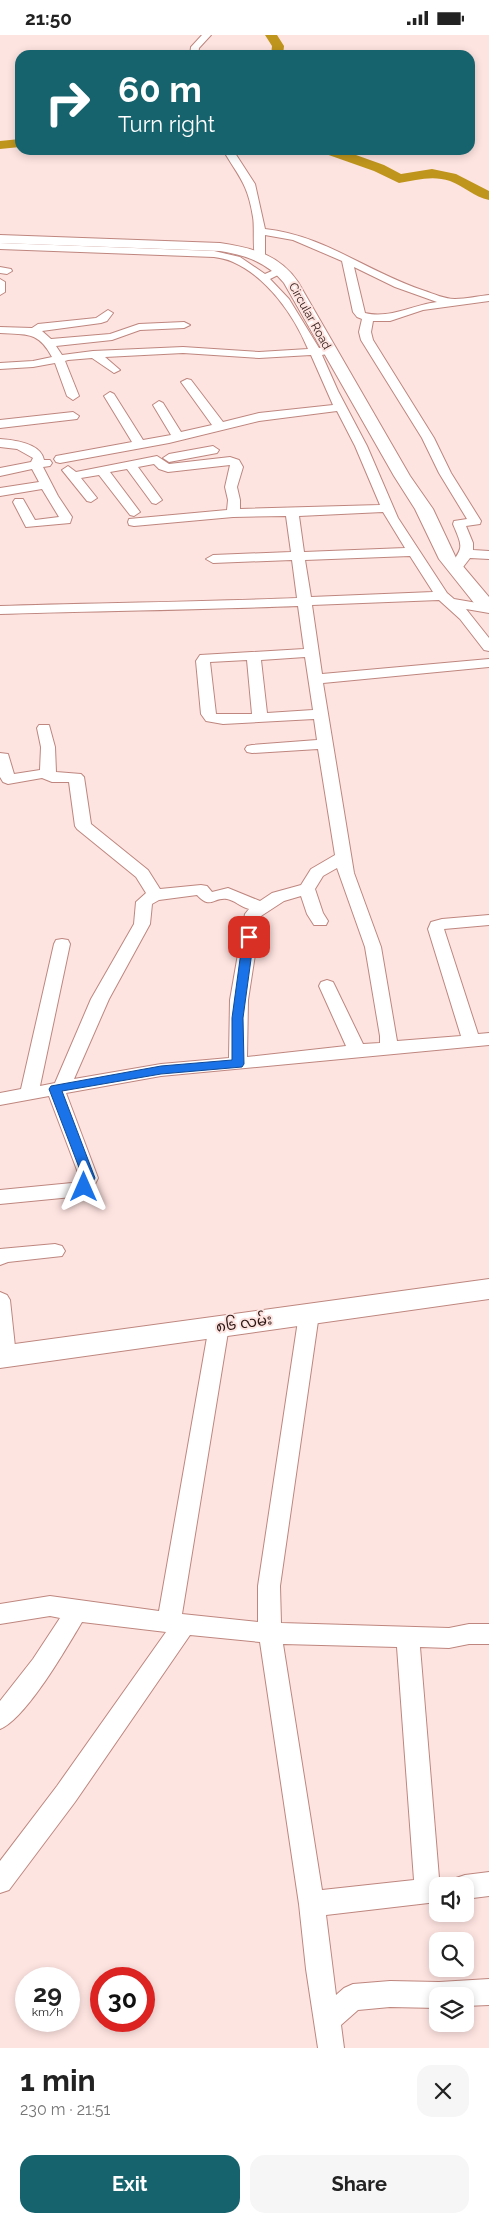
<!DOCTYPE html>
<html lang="en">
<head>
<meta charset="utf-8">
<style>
  body { margin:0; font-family:Raleway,"Noto Sans Myanmar",sans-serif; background:#f6f6f6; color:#222; height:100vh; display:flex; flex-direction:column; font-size:19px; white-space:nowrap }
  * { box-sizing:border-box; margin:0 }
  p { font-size:16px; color:#767676 }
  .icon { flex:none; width:28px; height:28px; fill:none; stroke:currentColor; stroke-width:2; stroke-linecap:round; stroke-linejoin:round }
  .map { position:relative; height:2013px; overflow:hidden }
  .drawer { display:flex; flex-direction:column; background:#fff; flex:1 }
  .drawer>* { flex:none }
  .top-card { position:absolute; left:15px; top:15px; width:460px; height:105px; border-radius:15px; box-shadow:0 2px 8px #0003; background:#16636d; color:#fff; overflow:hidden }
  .controls { position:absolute; left:429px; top:1842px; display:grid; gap:10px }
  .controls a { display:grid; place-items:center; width:45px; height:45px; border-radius:10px; background:#fff; box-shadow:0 2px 8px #0003; font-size:25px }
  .speed { position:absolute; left:15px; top:1932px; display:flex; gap:10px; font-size:25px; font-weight:700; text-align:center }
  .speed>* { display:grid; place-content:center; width:65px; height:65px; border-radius:50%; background:#fff; box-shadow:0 2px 8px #0003; line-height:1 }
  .speed small { font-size:12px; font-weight:400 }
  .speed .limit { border:8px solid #d22; background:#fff; color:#111 }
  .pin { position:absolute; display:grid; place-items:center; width:42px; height:42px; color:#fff; margin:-21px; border-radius:10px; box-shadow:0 2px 8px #0006 }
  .me { position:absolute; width:55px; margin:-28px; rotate:0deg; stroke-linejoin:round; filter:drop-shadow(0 0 4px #0008) }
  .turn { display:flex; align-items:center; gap:18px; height:105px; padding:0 20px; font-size:22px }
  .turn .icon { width:65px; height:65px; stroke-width:2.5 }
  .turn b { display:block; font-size:35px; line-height:42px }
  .round { display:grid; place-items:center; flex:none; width:52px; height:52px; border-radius:15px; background:#f6f6f6 }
  .head { display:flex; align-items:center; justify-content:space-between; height:85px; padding:0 20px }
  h1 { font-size:30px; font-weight:700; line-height:38px }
  .button { display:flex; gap:10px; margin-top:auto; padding:10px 20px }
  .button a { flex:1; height:58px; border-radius:15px; background:#16636d; color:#fff; font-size:20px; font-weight:700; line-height:58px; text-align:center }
  .button a+a { background:#f6f6f6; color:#222 }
  .status { display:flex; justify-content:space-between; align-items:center; height:35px; padding:0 25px; background:#fff; direction:ltr }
  .status svg { height:14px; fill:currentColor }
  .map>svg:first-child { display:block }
</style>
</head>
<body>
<div class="status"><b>21:50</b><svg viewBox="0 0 49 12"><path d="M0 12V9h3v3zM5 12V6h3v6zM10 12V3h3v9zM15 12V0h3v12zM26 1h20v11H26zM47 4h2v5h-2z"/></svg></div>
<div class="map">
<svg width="489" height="2013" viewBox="0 0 489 2013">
  <rect width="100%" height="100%" fill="#fee4e1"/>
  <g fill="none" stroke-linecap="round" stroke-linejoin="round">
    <path fill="#bf951c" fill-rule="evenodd" d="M 265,0 L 277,0 L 284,11 L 283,20 L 271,20 L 272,11 Z
      M 20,104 L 20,112 L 0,114 L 0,106 Z
      M 321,115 L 342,115 L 384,130 L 401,139 L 432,134 L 456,139 L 489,156 L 489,165 C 474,162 464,151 450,146 C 433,140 416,145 399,148 L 374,136 L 323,118 Z"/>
    <g stroke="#be867e" stroke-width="2">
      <path id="street" d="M 202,0 L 211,0 L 199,13 L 198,20 L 190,20 L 191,12 Z
        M 223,115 L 233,115 L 255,149 L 265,194 C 324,200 369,238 425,256 C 434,259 445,264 455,264 C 466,264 478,261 489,260 L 489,266 L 423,275 L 390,286 L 373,286 L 371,297 L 373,305 L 434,403 L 451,438 L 481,486 L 480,489 L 466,491 L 473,508 L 473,515 L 489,516 L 489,524 L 470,523 L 460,536 L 455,537 L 448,533 C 464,512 463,513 453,489 L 454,486 L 467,484 L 439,438 L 422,403 L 361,305 L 359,297 L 362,284 L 357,282 L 353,277 L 342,226 L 293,205 L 265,200 L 265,222 L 260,225 L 256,224 C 252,215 255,193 253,182 C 248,149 239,142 223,115 ZM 354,232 L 395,252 L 437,267 C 412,270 390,284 365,278 Z
        M 0,208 L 214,216 L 240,222 L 265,239 L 274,235 L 278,236 L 278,240 L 270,244 L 289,264 L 319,313 L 327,313 L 333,316 L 331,318 L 322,320 L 338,356 L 367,411 L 398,483 L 447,558 L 454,564 L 489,570 L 489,578 L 466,574 L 489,603 L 489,616 L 484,615 L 460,584 L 439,565 L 312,570 L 322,639 L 489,624 L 489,632 L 323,648 L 354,838 L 381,912 L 397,1006 L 461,1001 L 428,894 L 431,887 L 442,884 L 489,880 L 489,890 L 444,894 L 478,999 L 489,998 L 489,1010 L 161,1041 L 66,1058 L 98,1143 L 91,1157 L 72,1162 L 0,1169 L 0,1155 L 72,1148 L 78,1147 L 80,1143 L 49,1061 L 0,1070 L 0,1058 L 21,1054 L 54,909 L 56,905 L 62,904 L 68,905 L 70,909 L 40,1051 L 55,1048 L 91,964 L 134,889 L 136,867 L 146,858 L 136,842 L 77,794 L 75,791 L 69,747 L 52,747 L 42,743 L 8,749 L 3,747 L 0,742 L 0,718 L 8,719 L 14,739 L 40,735 L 41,712 L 37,693 L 39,690 L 49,690 L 55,712 L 56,737 L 81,739 L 84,742 L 91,789 L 148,835 L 160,854 L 201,850 L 207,851 L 212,857 L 228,853 L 260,866 L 272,858 L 301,850 L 311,834 L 335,820 L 318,714 L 252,718 L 247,717 L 245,714 L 247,711 L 252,710 L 317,705 L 314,684 L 223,689 L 206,686 L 201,679 L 196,626 L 200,620 L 304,614 L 298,571 C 199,575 100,576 0,579 L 0,571 C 99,568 198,567 297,563 L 292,525 L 213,528 L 206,524 L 213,520 L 291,517 L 286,481 L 233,482 L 134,491 L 129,490 L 128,487 L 129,484 L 227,475 L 228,465 L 225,452 L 230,430 L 168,437 L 159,434 L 154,429 L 138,432 L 162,465 L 156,469 L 152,468 L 127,434 L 110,437 L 140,477 L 134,481 L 130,480 L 99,440 L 81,443 L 97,463 L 91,467 L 87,466 L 62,435 L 68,431 L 76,437 L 157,421 L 169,429 L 230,422 L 239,425 L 243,432 L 237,452 L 240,465 L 240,474 L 380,470 L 355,411 L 337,376 L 259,386 L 169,408 L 60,428 L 56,427 L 54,424 L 56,421 L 132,407 L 104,361 L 110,357 L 114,359 L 143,405 L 171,400 L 153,370 L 159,366 L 163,368 L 181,397 L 212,390 L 181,347 L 187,344 L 191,345 L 223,387 L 259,378 L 333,370 L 311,320 L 259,323 L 183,318 L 105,322 L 120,335 L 114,338 L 92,323 L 68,325 L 65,326 L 79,361 L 73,365 L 67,361 L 55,328 L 33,332 L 0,334 L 0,328 L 33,326 L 52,322 C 38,296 27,300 0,298 L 0,292 L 32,293 L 38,289 L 96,283 L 108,275 L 113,278 L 107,286 L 101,288 L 42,296 L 51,304 L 110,299 L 139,289 L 184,287 L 190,290 L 184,293 L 140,295 L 112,305 L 56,311 L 62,320 L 93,316 L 183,312 L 259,317 L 308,314 C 294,280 267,242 233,227 C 227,224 220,223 214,222 L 0,214 ZM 383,477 L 405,513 L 304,517 L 299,481 ZM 410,521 L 433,557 L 311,562 L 305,525 ZM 305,622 L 313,675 L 267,678 L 261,625 ZM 247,625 L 252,679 L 216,679 L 210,627 ZM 337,833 L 365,912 L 380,1001 L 380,1008 L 363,1009 L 335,951 L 333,947 L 327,945 L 321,947 L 319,951 L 346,1011 L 247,1022 L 248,965 L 261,881 L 284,866 L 301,861 L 307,879 L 314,890 L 326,890 L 328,886 L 323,878 L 315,854 L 323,841 ZM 197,860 C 211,875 213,862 227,864 C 234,865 241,872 249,874 L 245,879 L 230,965 L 229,1023 L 161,1029 L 74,1044 L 109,964 L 150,889 L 152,869 L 159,865 Z
        M 0,232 L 11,234 L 12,236 L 7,239 L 0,238 Z
        M 0,244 L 5,247 L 5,257 L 0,260 Z
        M 73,377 L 79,381 L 77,384 L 0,393 L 0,385 Z
        M 0,404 C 14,405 41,408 44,425 L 50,425 L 52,428 L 50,431 L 43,432 L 58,461 L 72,482 L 70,488 L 26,492 L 13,467 L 15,464 L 23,464 L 35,485 L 59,482 L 42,454 L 0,461 L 0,453 L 39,447 L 32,434 L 0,441 L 0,433 L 31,427 L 33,423 L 17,414 L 0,412 Z
        M 213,411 L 219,415 L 217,418 L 169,427 L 163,423 L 169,419 Z
        M 55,1209 L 62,1211 L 65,1216 L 62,1221 L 8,1227 L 0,1230 L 0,1214 Z
        M 0,1257 L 7,1260 L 10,1265 L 16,1321 L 13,1327 L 6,1329 L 0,1327 Z
        M 309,1271 L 316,1274 L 319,1279 L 280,1551 L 281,1588 L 449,1593 L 469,1589 L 489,1589 L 489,1609 L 469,1609 L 449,1613 L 420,1612 L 439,1843 L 446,1846 L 448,1851 L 438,1851 L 437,1867 L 326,1880 L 336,1960 L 344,1953 L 353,1949 L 390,1946 L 439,1947 L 489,1944 L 489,1970 L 465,1971 L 465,1961 L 438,1961 L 438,1973 L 390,1972 L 358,1975 L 341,1990 L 344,2013 L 318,2013 L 306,1934 L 299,1869 L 260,1607 L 190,1600 L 75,1767 L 9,1855 L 0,1858 L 0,1826 L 57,1751 L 166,1597 L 82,1587 C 67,1612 26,1684 0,1694 L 0,1666 L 33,1624 L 60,1583 L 50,1581 L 0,1589 L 0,1569 L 50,1561 L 159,1576 L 209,1291 L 212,1285 L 219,1283 L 226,1285 L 229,1291 L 182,1579 L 258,1587 L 258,1551 L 299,1279 L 302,1274 ZM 283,1609 L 397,1612 L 414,1845 L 322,1855 Z
        M 489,1837 L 489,1861 L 465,1864 L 465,1851 L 453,1851 L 456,1843 L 465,1840 Z"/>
    </g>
    <g stroke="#be867e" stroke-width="2">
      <path id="secondary" d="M 0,200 L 220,208 C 252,213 279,219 298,247 L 410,441 L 433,474 L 456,523 L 489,562 L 489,576 L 474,568 L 439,524 L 415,474 L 394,441 L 284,248 C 268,228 246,220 220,216 L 0,208 Z
        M 489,1244 L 489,1264 L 0,1333 L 0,1311 Z"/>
    </g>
    <use href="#street" fill="#fff" fill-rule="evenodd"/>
    <use href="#secondary" fill="#fff" fill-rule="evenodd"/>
  </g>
  <path fill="#1a73e8" stroke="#114b97" d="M 249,899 L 254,902 L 243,983 L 244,1029 L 242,1032 L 161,1039 L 62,1056 L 95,1143 L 88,1155 L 80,1155 L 78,1152 L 83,1143 L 49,1054 L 51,1051 L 161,1031 L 232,1025 L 232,983 L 243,902 Z"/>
  <g text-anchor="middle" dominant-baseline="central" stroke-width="4" stroke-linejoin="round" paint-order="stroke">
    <g font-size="12" fill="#2c1714" stroke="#fee4e1">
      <text transform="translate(310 281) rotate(61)">Circular Road</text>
    </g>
    <g font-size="15" fill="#2c1714" stroke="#fee4e1">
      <text transform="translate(244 1288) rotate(-8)">၈၆ လမ်း</text>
    </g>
  </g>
</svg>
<div class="controls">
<a><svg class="icon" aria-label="sound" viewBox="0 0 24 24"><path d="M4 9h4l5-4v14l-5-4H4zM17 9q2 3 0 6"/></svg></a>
<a><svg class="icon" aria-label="search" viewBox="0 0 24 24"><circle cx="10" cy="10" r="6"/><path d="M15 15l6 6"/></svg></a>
<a><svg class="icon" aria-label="layers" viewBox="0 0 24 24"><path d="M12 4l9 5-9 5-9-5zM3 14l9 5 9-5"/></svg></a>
</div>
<div class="speed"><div>29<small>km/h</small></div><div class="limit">30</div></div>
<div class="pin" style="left:249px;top:902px;background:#d93025"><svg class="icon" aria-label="arrive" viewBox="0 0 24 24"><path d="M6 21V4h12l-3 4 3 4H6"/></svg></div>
<svg class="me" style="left:84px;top:1152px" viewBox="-20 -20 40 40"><path d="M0-17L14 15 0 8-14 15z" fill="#1a73e8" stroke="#fff" stroke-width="4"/></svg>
<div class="top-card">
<div class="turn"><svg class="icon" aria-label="right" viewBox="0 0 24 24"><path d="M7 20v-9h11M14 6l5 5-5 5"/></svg><div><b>60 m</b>Turn right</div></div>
</div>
</div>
<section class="drawer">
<div class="head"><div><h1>1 min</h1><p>230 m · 21:51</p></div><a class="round"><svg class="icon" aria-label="close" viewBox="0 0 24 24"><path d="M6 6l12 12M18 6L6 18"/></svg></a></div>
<div class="button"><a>Exit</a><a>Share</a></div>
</section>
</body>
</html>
